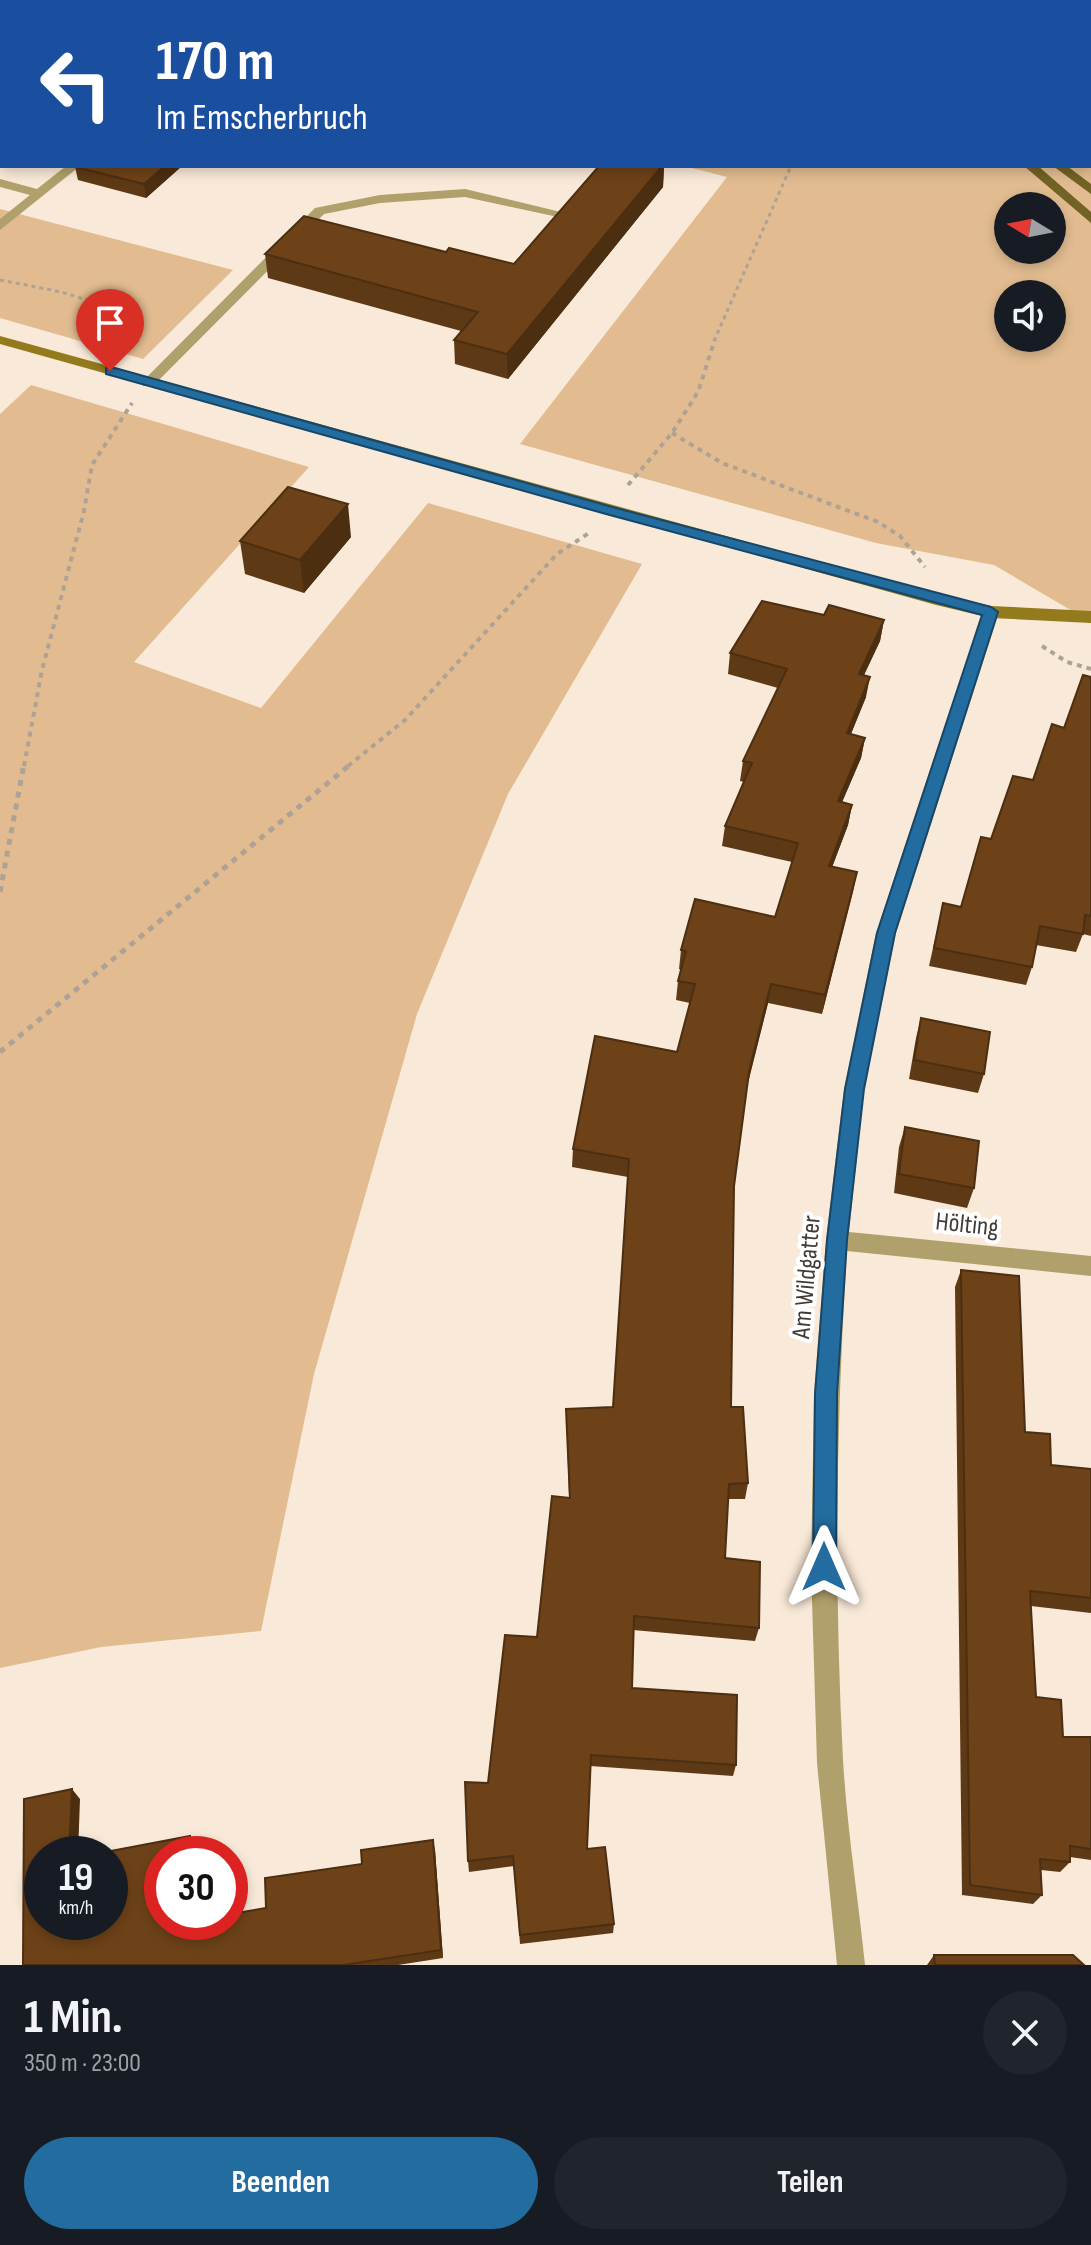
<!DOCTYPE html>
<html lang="de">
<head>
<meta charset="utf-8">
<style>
  body { margin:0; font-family:"Sofia Sans Condensed",sans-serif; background:#20242c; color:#f1f3f6; height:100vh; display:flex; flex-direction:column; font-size:30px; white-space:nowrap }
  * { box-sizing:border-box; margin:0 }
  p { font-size:26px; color:#9ea1a6 }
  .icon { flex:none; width:44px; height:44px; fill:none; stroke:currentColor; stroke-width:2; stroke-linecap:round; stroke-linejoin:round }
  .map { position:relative; height:1965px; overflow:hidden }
  .side { display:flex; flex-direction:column; background:#171b24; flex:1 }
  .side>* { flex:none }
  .banner { position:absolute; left:0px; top:0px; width:1092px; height:168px; box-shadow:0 4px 12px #0003; background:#1a4fa0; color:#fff; overflow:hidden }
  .needle { width:52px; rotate:280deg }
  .controls { position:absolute; left:994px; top:192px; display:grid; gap:16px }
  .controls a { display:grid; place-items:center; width:72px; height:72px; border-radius:50%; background:#171b24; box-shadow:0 4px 12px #0003; font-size:40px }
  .speed { position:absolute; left:24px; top:1836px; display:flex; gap:16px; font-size:40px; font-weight:700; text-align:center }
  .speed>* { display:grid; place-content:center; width:104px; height:104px; border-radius:50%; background:#171b24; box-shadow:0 4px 12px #0003; line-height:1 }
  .speed small { font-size:20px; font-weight:400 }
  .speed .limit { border:12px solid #d22; background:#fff; color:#111 }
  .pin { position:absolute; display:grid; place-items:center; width:68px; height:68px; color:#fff; margin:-82px -34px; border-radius:50% 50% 50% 0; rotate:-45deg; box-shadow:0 0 8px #0007 }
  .pin .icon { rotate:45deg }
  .me { position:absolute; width:88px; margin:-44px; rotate:0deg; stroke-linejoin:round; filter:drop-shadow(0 0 6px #0008) }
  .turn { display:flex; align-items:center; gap:28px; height:168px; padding:0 24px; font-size:36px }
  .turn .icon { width:104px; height:104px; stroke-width:2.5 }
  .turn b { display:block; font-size:56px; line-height:68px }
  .round { display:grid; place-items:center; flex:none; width:84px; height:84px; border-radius:42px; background:#20242c }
  .head { display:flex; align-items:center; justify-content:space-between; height:136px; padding:0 24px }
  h1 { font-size:48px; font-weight:700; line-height:60px }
  .primary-button { display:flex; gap:16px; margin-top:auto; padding:16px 24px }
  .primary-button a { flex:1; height:92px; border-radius:48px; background:#236c9f; color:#fff; font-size:32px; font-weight:700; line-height:92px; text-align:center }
  .primary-button a+a { background:#20242c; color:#f1f3f6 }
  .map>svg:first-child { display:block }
</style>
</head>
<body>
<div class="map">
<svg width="1091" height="1965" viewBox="0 0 1091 1965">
  <rect width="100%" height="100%" fill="#f9e9d8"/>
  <path fill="#e2bc90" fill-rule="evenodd" d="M 0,0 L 1091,0 L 1091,622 L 994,565 L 876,543 L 520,444 L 727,177 L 684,166 L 1090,166 L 1090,2 L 2,2 L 2,9 ZM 1008,206 L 1052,206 L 1052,250 L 1008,250 ZM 1008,294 L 1052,294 L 1052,338 L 1008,338 Z
    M 0,209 L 233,270 L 143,359 L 0,318 Z
    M 31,385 L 309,467 L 134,662 L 261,708 L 428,503 L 642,564 L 508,794 L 417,1014 L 314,1374 L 261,1631 L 101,1647 L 0,1668 L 0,414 Z"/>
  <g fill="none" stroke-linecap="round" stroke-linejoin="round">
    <path stroke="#aea295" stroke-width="3" stroke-dasharray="4 4" stroke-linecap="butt" d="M 598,0 L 604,2
      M 0,280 C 48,290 95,293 132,328 L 126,341
      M 714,341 L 791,166"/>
    <path stroke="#aea295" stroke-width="4" stroke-dasharray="5 5" stroke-linecap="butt" d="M 122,348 L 127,339
      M 672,433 L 722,463 L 878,522 L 900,536 L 925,567
      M 628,485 L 672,433 L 698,392 L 715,339
      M 1042,646 L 1067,662 L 1091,669
      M 24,766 L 42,670 L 84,511 L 92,465 L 132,403
      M 348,766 L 405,720 L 557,554 L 589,533"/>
    <path stroke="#aea295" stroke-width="5" stroke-dasharray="6 6" stroke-linecap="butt" d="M 0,892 L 24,764
      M 0,1052 L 351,764"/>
    <path fill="#b0a06b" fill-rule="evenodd" d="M 2,149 L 2,158 L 0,159 L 0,150 Z
      M 66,166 L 80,166 L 0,230 L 0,219 L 30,195 L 0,187 L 0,179 L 37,189 Z
      M 465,189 L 565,213 L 558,217 L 465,197 L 380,203 L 324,214 L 153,386 L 143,386 L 141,383 L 315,208 L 380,195 Z"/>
    <path fill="#b0a06b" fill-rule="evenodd" d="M 991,606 L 999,612 L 896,933 L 864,1089 L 849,1232 L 1091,1256 L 1091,1276 L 847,1251 C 836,1421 834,1590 843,1760 C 847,1828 858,1897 865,1965 L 837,1965 L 817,1763 L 811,1567 L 814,1394 L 826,1240 L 844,1089 L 876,933 L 983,612 Z"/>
    <path fill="#927a1d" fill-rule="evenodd" d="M 0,336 L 936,594 L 991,606 L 1091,611 L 1091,623 L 991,618 L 936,605 L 0,344 Z"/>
    <path fill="#726224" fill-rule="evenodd" d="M 843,0 L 856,0 L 858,2 L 845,2 Z
      M 1024,166 L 1038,166 L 1091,212 L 1091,223 Z
      M 1053,166 L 1067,166 L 1091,184 L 1091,194 Z"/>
  </g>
  <path fill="#5e3915" d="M 77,166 L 182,166 L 146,198 L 78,180 L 75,167 Z
    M 599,166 L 664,166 L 663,187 L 508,379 L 455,364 L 454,340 L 461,331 L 268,278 L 265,254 L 446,252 L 514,264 Z
    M 351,537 L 304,593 L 245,574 L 240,541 Z
    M 824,615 L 884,620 L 880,641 L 864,675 L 866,697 L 851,734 L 865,738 L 861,758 L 842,802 L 852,805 L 848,825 L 832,867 L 857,872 L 822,1014 L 768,1003 L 747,1087 L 734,1186 L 731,1407 L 748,1483 L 745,1499 L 728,1499 L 725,1558 L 759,1628 L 755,1641 L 633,1630 L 632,1688 L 736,1765 L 733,1776 L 590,1766 L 587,1849 L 614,1924 L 613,1933 L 520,1944 L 514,1866 L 469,1872 L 468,1861 L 488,1783 L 537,1637 L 569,1498 L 566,1409 L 613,1407 L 628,1177 L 572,1167 L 573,1149 L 677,1052 L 690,1003 L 676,1000 L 678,981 L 681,970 L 679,969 L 681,950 L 775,917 L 792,862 L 722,846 L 725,826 L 744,782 L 740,781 L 743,761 L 778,688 L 728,674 L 730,653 Z
    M 1091,677 L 1091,936 L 1083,934 L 1076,952 L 1036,945 L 1032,967 L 1026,985 L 929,966 L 943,903 L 961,907 L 991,839 L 1033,780 L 1064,728 Z
    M 921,1018 L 984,1074 L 978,1093 L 909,1079 L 916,1038 Z
    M 905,1127 L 974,1188 L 967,1208 L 894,1193 L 899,1147 Z
    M 961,1270 L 1025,1432 L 1051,1465 L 1091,1469 L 1091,1613 L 1031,1606 L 1036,1697 L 1063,1737 L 1091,1737 L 1091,1860 L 1070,1857 L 1070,1862 L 1060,1872 L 1041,1870 L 1042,1895 L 1033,1904 L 962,1895 L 955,1287 Z
    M 80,1799 L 42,1922 L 190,1836 L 196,1846 L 197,1854 L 162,1854 L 162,1922 L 230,1922 L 266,1908 L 362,1864 L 435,1850 L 443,1958 L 398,1965 L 23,1965 Z
    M 934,1955 L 1084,1965 L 927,1965 Z"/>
  <path fill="#4c2e11" d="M 2,122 L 2,138 L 0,139 L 0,123 Z
    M 165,166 L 182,166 L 146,198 L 144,184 Z
    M 662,166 L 664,166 L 663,187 L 508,379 L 507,354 Z
    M 348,504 L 351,537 L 304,593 L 300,560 Z
    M 884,620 L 880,641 L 855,694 L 859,674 Z
    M 870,677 L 866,697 L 843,753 L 847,733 Z
    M 865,738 L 861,758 L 834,821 L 838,801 Z
    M 852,805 L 848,825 L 825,886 L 829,866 Z
    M 857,872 L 853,892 L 822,1014 L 825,995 Z
    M 771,984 L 768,1003 L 746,1090 L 749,1072 Z
    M 72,1789 L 80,1799 L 78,1854 L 69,1854 Z
    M 190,1836 L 196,1846 L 197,1854 L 191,1854 Z
    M 433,1840 L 435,1850 L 443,1958 L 441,1950 Z"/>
  <path fill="#6d4218" stroke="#4c2e11" stroke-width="2" d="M 2,78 L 2,122 L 0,123 L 0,79 Z
    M 77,166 L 165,166 L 144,184 L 75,167 Z
    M 599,166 L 662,166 L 507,354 L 454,340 L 478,312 L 265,254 L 304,216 L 446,252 L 449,248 L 514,264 Z
    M 288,487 L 348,504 L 300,560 L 240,541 Z
    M 762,601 L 824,615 L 829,605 L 884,620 L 859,674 L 870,677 L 847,733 L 865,738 L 838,801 L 852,805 L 829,866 L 857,872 L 825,995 L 771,984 L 749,1072 L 734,1186 L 731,1407 L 743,1407 L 748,1483 L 729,1484 L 725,1558 L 760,1562 L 759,1628 L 634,1616 L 632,1688 L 737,1695 L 736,1765 L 591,1755 L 587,1849 L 605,1847 L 614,1924 L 520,1935 L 513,1856 L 468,1861 L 465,1782 L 488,1783 L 505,1635 L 537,1637 L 552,1496 L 570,1498 L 566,1409 L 613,1407 L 629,1159 L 573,1149 L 595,1036 L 677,1052 L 695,984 L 678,981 L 686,951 L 681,950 L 695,899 L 775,917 L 798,843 L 725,826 L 752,763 L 743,761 L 787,669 L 730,653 Z
    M 1083,675 L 1091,677 L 1091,916 L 1085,915 L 1083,934 L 1040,926 L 1032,967 L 934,948 L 943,903 L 961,907 L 981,837 L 991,839 L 1013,776 L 1033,780 L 1052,724 L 1064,728 Z
    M 921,1018 L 990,1032 L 984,1074 L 914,1060 Z
    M 905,1127 L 979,1141 L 974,1188 L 899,1174 Z
    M 961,1270 L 1019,1276 L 1025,1432 L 1050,1434 L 1051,1465 L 1091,1469 L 1091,1598 L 1030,1591 L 1036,1697 L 1061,1700 L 1063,1737 L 1091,1737 L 1091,1849 L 1070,1846 L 1070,1862 L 1040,1859 L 1042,1895 L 970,1885 Z
    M 72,1789 L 69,1854 L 42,1854 L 42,1922 L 110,1922 L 110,1854 L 95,1854 L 190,1836 L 191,1854 L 162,1854 L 162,1922 L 230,1922 L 230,1914 L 266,1908 L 265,1878 L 362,1864 L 361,1850 L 433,1840 L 441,1950 L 343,1965 L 23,1965 L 24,1799 Z
    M 934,1955 L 1073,1955 L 1084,1965 L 935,1965 Z"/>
  <path fill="#236c9f" stroke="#174667" stroke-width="2" d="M 106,368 L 115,368 L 616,508 L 991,607 L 998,612 L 895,933 L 864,1089 L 847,1240 L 837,1394 L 836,1567 L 832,1575 L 824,1578 L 816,1575 L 813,1567 L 815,1394 L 827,1240 L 845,1089 L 877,933 L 982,615 L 606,514 L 106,374 Z"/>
  <g text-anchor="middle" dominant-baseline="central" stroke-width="8" stroke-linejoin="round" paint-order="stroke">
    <g font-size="26" fill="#413b34" stroke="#fff">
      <text transform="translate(967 1225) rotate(6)">Hölting</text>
      <text transform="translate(807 1277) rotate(-85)">Am Wildgatter</text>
    </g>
  </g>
</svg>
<div class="controls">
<a><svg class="needle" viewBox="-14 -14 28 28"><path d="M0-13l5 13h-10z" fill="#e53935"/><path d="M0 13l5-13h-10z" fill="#9ea1a6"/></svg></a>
<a><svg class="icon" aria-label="sound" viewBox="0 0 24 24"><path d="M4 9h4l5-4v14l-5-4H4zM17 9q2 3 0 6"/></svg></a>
</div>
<div class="speed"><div>19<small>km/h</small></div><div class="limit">30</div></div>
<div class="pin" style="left:110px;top:371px;background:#d93025"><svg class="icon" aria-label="arrive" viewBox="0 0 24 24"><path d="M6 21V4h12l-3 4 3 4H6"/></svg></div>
<svg class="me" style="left:824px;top:1567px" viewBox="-20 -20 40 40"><path d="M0-17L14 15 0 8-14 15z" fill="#236c9f" stroke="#fff" stroke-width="4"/></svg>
<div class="banner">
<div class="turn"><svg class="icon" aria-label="left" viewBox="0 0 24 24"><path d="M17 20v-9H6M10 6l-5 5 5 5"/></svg><div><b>170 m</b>Im Emscherbruch</div></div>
</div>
</div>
<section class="side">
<div class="head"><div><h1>1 Min.</h1><p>350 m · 23:00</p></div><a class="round"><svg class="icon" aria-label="close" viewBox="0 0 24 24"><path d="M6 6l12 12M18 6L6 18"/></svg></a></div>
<div class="primary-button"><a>Beenden</a><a>Teilen</a></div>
</section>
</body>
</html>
